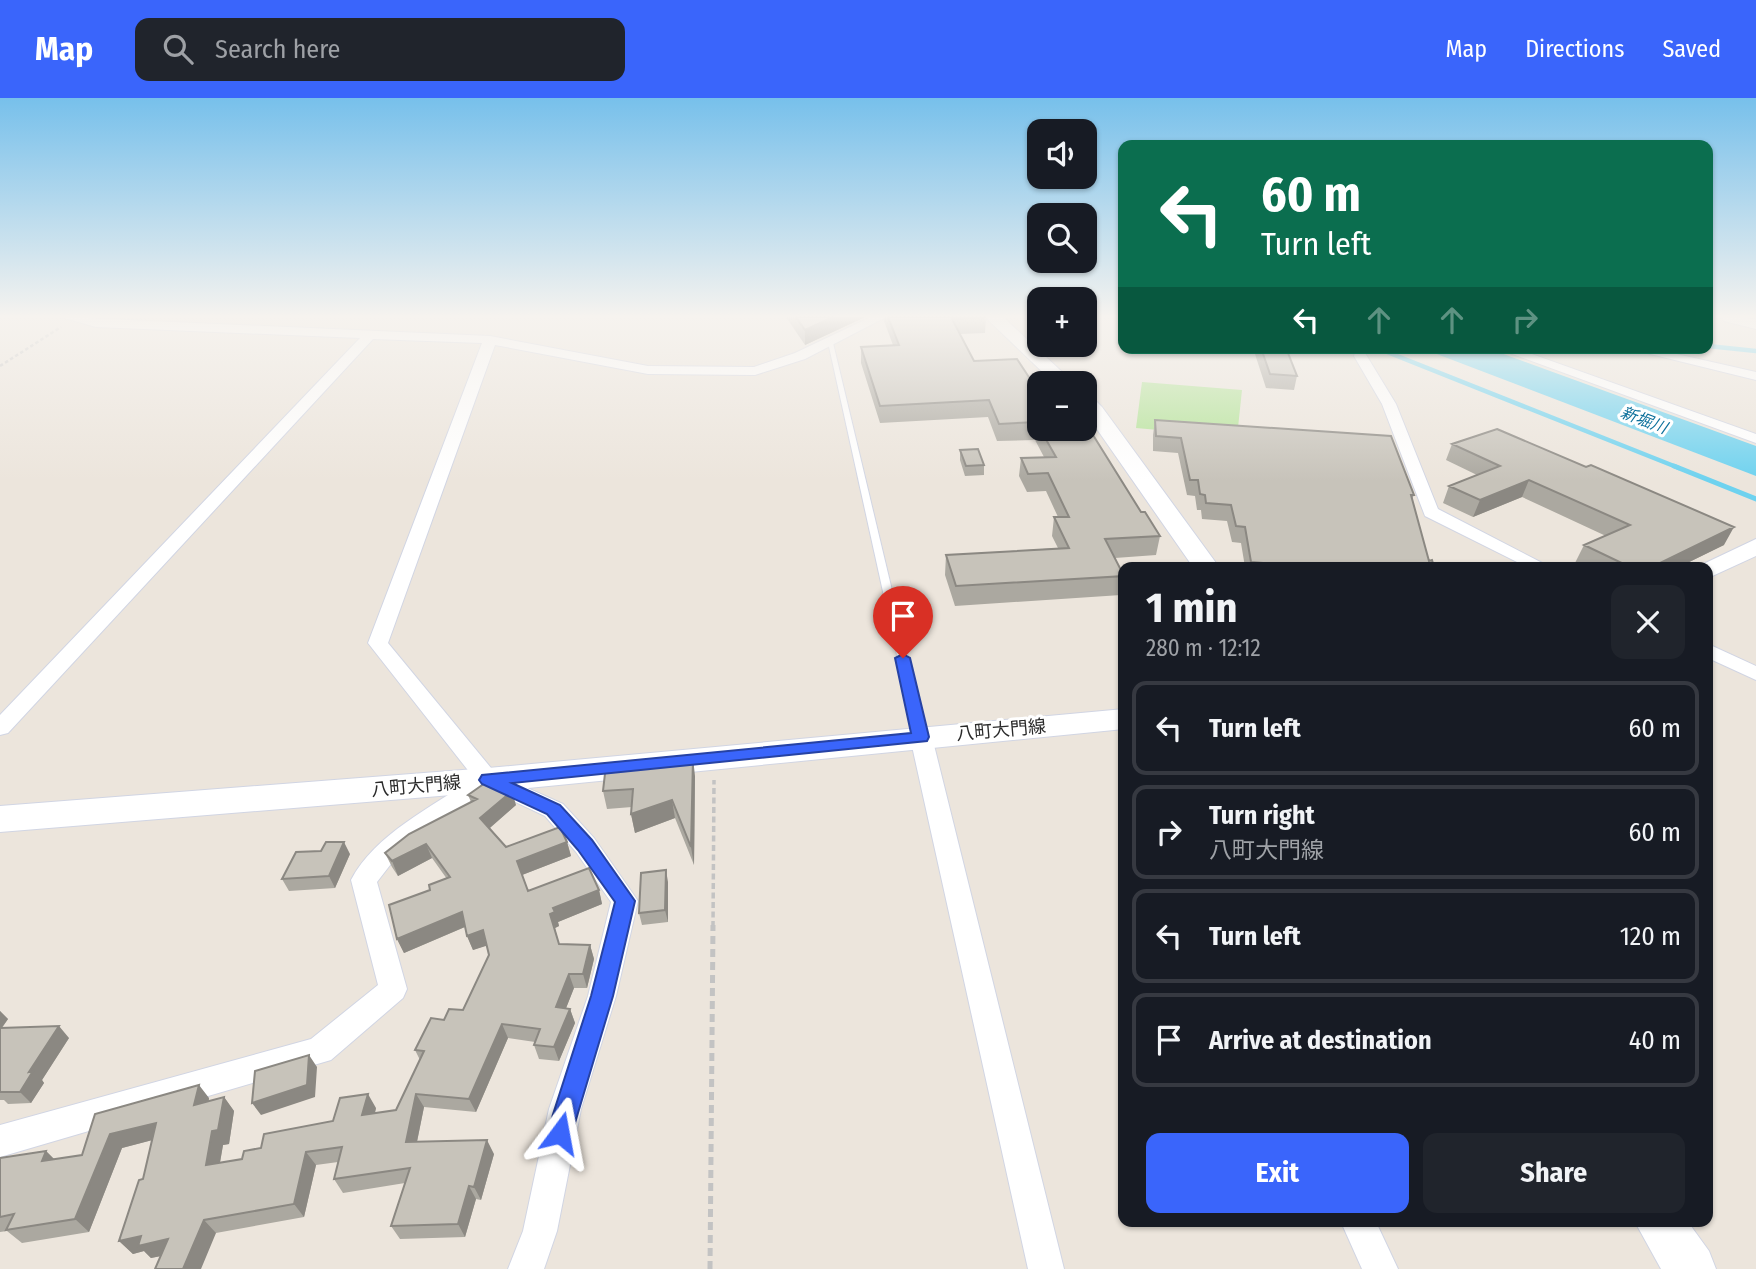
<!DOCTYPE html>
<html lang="en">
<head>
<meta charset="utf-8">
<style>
  body { margin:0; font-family:"Fira Sans Condensed","Noto Sans JP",sans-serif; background:#20242c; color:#f1f3f6; height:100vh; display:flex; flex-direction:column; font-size:26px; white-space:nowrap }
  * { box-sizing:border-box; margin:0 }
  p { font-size:23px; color:#9ea1a6 }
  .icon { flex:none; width:38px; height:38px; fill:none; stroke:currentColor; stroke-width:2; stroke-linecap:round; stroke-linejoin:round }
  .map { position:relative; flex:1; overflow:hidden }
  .details { position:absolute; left:1118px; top:464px; width:595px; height:665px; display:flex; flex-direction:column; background:#171b24; border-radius:14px; box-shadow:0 2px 5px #0004 }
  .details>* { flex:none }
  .banner { position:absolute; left:1118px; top:42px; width:595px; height:214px; border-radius:14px; box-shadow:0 2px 5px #0004; background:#0b6e4f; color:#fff; overflow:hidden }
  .buttons { position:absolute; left:1027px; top:21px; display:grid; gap:14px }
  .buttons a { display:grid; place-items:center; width:70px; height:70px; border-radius:14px; background:#171b24; box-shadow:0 2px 5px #0004; font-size:35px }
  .pin { position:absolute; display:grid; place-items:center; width:60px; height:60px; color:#fff; margin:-72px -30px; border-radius:50% 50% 50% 0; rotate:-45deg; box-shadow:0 0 7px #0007 }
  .pin .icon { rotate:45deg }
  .me { position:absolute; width:77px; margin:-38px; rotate:13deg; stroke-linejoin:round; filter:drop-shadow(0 0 5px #0008) }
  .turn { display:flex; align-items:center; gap:24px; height:147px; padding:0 28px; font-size:32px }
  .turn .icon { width:91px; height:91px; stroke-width:2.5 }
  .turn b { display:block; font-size:49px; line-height:60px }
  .lanes { display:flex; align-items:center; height:66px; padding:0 28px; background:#0003; justify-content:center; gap:35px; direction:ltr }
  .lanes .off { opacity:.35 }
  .round { display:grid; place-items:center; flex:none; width:74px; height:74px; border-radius:14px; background:#20242c }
  .head { display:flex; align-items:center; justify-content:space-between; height:119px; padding:0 28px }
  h1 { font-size:42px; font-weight:700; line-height:52px }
  .primary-button { display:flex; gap:14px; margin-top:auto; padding:14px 28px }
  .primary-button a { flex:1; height:80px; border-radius:14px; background:#3a65fb; color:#fff; font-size:28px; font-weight:700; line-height:80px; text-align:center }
  .primary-button a+a { background:#20242c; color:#f1f3f6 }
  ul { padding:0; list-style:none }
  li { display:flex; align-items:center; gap:21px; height:94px; margin:0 14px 10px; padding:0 14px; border:4px solid #363941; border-radius:14px }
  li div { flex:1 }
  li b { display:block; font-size:26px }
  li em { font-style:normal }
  header { display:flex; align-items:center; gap:42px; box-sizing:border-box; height:98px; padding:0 35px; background:#3a65fb; color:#fff }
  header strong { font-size:33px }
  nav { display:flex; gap:38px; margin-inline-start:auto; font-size:24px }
  .search { width:490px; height:63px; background:#20242c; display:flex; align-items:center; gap:18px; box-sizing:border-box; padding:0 24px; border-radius:14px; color:#9ea1a6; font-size:26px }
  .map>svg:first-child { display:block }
</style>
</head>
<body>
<header>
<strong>Map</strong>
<div class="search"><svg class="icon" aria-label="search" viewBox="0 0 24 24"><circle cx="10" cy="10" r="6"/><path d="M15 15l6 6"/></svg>Search here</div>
<nav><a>Map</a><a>Directions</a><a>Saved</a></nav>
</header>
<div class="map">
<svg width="1756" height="1171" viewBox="0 0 1756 1171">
  <rect width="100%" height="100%" fill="#ece5dc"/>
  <path fill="#b4e398" d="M 1142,284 L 1242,292 L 1237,339 L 1136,330 Z"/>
  <path fill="#6ed2ef" d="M 1421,250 L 1487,250 L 1756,348 L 1756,378 Z"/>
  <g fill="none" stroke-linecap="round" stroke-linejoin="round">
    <path stroke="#6ed2ef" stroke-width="4.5" d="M 1708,248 L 1756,253
      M 1377,250 L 1679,370"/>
    <path stroke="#6ed2ef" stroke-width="5" d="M 1674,368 L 1756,401"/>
    <g stroke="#d1d5e3" stroke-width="2">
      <path id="lane" d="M 828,244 L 833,245 L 927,639 L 921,643 L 915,639 Z"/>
    </g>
    <g stroke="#d1d5e3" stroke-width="2">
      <path id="street" d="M 61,219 L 490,238 L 648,268 L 754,269 L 795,255 L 871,219 L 886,219 L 805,261 L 755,277 L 648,276 L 495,247 L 388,545 L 496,676 L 563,706 L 594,740 L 638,803 L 616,898 L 581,1011 L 557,1133 L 544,1171 L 508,1171 L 523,1133 L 549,1011 L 588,898 L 611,804 L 576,754 L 545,718 L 490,692 L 394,762 L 377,784 L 407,891 L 403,900 L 331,962 L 0,1059 L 0,1027 L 311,941 L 378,887 L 351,782 C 375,736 432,709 474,680 L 368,545 L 482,245 L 373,241 L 8,635 L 0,637 L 0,617 L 360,240 L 96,229 Z
        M 1496,250 L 1515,250 L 1756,336 L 1756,345 Z
        M 1626,250 L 1650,250 L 1756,274 L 1756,282 Z
        M 1355,255 L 1365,255 L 1396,306 L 1438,411 L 1550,469 L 1527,469 L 1425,418 L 1382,306 L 1354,258 Z
        M 1708,546 L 1756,568 L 1756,582 L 1708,560 Z
        M 921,632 L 929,634 L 932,639 L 1064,1171 L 1028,1171 L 910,639 L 913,634 Z
        M 1341,1124 L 1376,1124 L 1398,1171 L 1362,1171 Z"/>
    </g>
    <g stroke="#d1d5e3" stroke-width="2">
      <path id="secondary" d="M 985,219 L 1003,219 L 1074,285 L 1054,285 Z
        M 1722,219 L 1756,221 L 1756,231 L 1724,223 Z
        M 1085,297 L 1092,299 L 1102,309 L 1219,469 L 1193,469 L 1085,314 Z
        M 1756,441 L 1756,458 L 1708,480 L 1708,469 L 1697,469 Z
        M 1124,611 L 1124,631 L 488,694 L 0,734 L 0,708 L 488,670 Z
        M 1635,1124 L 1688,1124 L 1709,1153 L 1716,1171 L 1661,1171 Z"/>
    </g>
    <path stroke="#c3c3c3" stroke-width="2.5" stroke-dasharray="3.5 2.5" stroke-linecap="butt" d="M 0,268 L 61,229"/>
    <path stroke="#c3c3c3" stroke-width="3.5" stroke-dasharray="6 3.5" stroke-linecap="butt" d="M 713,829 L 714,682"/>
    <path stroke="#c3c3c3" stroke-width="5" stroke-dasharray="8 5" stroke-linecap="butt" d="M 710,1171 L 713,827"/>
    <use href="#lane" fill="#fff" fill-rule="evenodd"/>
    <use href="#street" fill="#fff" fill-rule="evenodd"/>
    <use href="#secondary" fill="#fff" fill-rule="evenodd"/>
  </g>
  <path fill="#aba8a0" d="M 786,219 L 865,219 L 805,247 Z
    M 884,219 L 986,219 L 985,235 L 960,236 L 974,263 L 1040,296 L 1040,331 L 1085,331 L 1141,414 L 1160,438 L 1156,457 L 1115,460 L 1124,476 L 1121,497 L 955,508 L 945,477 L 946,457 L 1058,450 L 1052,438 L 1054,419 L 1058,419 L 1046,393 L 1027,394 L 1019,378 L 1021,360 L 1044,359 L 1035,342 L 997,343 L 988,319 L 880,325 L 861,265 L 861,249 L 893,247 L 884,223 Z
    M 1254,250 L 1286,250 L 1297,278 L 1294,292 L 1266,290 L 1254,253 Z
    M 1155,322 L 1414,397 L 1412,401 L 1429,463 L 1434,469 L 1245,469 L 1241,445 L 1232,444 L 1227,423 L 1202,421 L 1201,412 L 1197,412 L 1195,398 L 1187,397 L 1178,355 L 1153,353 L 1153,337 Z
    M 1452,346 L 1724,447 L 1679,469 L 1583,469 L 1575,465 L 1584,447 L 1606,438 L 1522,399 L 1473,419 L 1443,405 L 1449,388 L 1477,377 L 1446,362 Z
    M 960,352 L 984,367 L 984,377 L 965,378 L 960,362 Z
    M 695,678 L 694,767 L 675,720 L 635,735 L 631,716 L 632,709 L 607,711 L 603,693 Z
    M 468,697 L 516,707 L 490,730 L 506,749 L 567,744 L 571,758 L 522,777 L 528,793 L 599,792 L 602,806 L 558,824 L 559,828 L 555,830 L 559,846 L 590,847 L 594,861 L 587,890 L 574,890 L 566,910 L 570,911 L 575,925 L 559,963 L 539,961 L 534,947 L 535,944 L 508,940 L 476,1014 L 424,1009 L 417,1044 L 494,1056 L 481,1102 L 476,1101 L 465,1139 L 400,1141 L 391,1128 L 405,1085 L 343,1095 L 334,1081 L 338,1064 L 316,1067 L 304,1119 L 216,1135 L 161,1158 L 151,1160 L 144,1153 L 133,1156 L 119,1143 L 143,1081 L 152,1042 L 122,1050 L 89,1134 L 22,1145 L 7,1133 L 0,1134 L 0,1060 L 46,1053 L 54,1061 L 82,1057 L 209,1000 L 209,1003 L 224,999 L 234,1013 L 229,1046 L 223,1047 L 220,1065 L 242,1061 L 261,1050 L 333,1023 L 376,1010 L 375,1015 L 396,1012 L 420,962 L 415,952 L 444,922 L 463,912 L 489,857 L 487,847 L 473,852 L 467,838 L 465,829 L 404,855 L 397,841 L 430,792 L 447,781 L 432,760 L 398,778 L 392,769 L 385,755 L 471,704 Z
    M 350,756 L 335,790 L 289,793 L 282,781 Z
    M 668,784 L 668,824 L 642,827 L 639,815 Z
    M 0,913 L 8,921 L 2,930 L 69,940 L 42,982 L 44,985 L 31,1005 L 8,1006 L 4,1002 L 0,1002 Z"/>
  <path fill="#8b8882" d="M 833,219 L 865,219 L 805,247 L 805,232 Z
    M 1529,382 L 1522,399 L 1473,419 L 1480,402 Z
    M 1734,429 L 1724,447 L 1679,469 L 1652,469 Z
    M 693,660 L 695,678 L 694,767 L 691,749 Z
    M 512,693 L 516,707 L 485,734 L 480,720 Z
    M 672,702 L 675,720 L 635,735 L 631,716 Z
    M 344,744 L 350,756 L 335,790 L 329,778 Z
    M 567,744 L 571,758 L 522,777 L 517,763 Z
    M 426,746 L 432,760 L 398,778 L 392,763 Z
    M 666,772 L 668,784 L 668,824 L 665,812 Z
    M 599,792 L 602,806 L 558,824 L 559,828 L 555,830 L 550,816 L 553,810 Z
    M 462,814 L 467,828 L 404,855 L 397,841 Z
    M 483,832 L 489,847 L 473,852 L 467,838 Z
    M 590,847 L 594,861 L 587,890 L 583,876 Z
    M 569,876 L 574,890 L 561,923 L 556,909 Z
    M 570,911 L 575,925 L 559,963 L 554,949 Z
    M 0,913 L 8,921 L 0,932 Z
    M 502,926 L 508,940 L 476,1014 L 469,1001 Z
    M 59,928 L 69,940 L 42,982 L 44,985 L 31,1005 L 20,994 L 29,974 Z
    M 309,957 L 317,969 L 315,999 L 261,1017 L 252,1005 Z
    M 199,987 L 209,1000 L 205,1021 L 194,1007 Z
    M 368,996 L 376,1010 L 371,1030 L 362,1017 Z
    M 416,996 L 424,1009 L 414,1058 L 406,1044 Z
    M 224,999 L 234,1013 L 229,1046 L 223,1047 L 217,1081 L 206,1067 L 212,1033 Z
    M 156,1025 L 168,1038 L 122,1050 L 89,1134 L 75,1121 L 110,1036 Z
    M 487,1042 L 494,1056 L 481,1102 L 474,1089 Z
    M 46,1053 L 60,1067 L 42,1063 Z
    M 306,1054 L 316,1067 L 304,1119 L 294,1106 Z
    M 469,1088 L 476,1101 L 465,1139 L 458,1126 Z
    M 204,1122 L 216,1135 L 201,1171 L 183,1171 Z
    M 141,1138 L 168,1141 L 181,1154 L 151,1160 L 144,1153 L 133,1156 L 119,1143 Z"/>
  <path fill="#c7c3ba" stroke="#8b8882" stroke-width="2" d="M 796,219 L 833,219 L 805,232 Z
    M 888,219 L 986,219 L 952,221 L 974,263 L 1017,261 L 1040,296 L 1040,329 L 1037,324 L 999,326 L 989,302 L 880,308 L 861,249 L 899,247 Z
    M 1261,250 L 1286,250 L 1297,278 L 1270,276 Z
    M 1155,322 L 1391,338 L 1414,397 L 1411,397 L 1429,463 L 1432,462 L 1434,469 L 1310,469 L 1251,464 L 1245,429 L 1236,428 L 1231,407 L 1206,405 L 1205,397 L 1200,396 L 1198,382 L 1190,382 L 1181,340 L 1156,338 Z
    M 1085,329 L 1088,329 L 1141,414 L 1145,414 L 1160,438 L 1105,441 L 1124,478 L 956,488 L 946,457 L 1069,450 L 1054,419 L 1069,419 L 1048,375 L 1028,376 L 1021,360 L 1056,359 L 1040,331 L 1085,331 Z
    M 1497,331 L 1586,369 L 1591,367 L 1734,429 L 1652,469 L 1630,469 L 1584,447 L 1630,427 L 1529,382 L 1480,402 L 1449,388 L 1500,368 L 1452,346 Z
    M 978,351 L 984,367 L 966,368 L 960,352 Z
    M 693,660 L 691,749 L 672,702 L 631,716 L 633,691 L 603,693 L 606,667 Z
    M 485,685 L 512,693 L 480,720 L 506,749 L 560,729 L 567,744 L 517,763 L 528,793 L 589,770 L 599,792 L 553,810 L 555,814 L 550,816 L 559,846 L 590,847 L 583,876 L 569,876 L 556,909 L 570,911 L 554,949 L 534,947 L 540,931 L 502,926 L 469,1001 L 416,996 L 406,1044 L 487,1042 L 474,1089 L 469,1088 L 458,1126 L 391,1128 L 410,1070 L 334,1081 L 342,1049 L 306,1054 L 294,1106 L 204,1122 L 183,1171 L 155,1171 L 168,1141 L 138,1148 L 141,1138 L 119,1143 L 139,1082 L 143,1081 L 156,1025 L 110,1036 L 75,1121 L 6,1132 L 14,1116 L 0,1119 L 0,1060 L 46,1053 L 42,1063 L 82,1057 L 95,1016 L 199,987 L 194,1007 L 224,999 L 218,1032 L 212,1033 L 206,1067 L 242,1061 L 244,1053 L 261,1050 L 264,1036 L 333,1023 L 340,1000 L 368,996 L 362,1017 L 396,1012 L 424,953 L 415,952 L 431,920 L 444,922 L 449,911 L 463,912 L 489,857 L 483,832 L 467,838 L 462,814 L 397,841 L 389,807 L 430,792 L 429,787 L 450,779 L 426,746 L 392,763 L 385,755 L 409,736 L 477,701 L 468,697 Z
    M 326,744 L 344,744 L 329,778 L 282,781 L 296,754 L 321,753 Z
    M 666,772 L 665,812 L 639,815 L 641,775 Z
    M 59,928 L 29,974 L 33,973 L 20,994 L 0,994 L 0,930 Z
    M 309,957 L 307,987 L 252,1005 L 255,973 Z"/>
  <linearGradient id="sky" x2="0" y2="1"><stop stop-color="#77c0eb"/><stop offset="0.57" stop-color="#f6f3ef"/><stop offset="1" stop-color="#f6f3ef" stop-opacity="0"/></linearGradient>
  <rect width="1756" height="383" fill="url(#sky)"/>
  <path fill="#3a65fb" stroke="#2642a3" stroke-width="2" d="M 903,556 L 910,560 L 929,639 L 927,643 L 512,685 L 560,707 L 592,742 L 635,803 L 613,898 L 572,1035 L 568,1044 L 560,1047 L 551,1044 L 547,1035 L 591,898 L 615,804 L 578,752 L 547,716 L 482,686 L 479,682 L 482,677 L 911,635 L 895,560 Z"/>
  <g text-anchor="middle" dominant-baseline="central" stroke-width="6" stroke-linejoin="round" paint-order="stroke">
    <g font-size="16" font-style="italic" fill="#0d709b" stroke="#fff">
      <text transform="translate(1644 322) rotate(21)">新堀川</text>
    </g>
    <g font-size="18" fill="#2a2a2a" stroke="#fff">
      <text transform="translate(1001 632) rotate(-5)">八町大門線</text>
      <text transform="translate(416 688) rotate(-5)">八町大門線</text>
    </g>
  </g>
</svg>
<div class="buttons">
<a><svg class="icon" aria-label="sound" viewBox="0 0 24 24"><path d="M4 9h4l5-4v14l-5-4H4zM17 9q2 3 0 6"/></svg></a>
<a><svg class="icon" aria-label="search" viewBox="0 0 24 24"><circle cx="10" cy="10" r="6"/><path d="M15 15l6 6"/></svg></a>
<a>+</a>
<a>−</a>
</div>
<div class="pin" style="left:903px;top:560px;background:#d93025"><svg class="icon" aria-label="arrive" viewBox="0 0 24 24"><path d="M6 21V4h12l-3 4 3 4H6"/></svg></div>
<svg class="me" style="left:560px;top:1035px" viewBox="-20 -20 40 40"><path d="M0-17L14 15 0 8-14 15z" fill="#3a65fb" stroke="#fff" stroke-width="4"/></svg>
<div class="banner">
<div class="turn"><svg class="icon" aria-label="left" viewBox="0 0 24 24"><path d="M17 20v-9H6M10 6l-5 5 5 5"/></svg><div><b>60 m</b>Turn left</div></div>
<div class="lanes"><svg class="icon" aria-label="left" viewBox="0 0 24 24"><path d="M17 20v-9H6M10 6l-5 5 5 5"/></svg><svg class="icon off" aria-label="ahead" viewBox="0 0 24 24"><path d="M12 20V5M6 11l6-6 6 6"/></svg><svg class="icon off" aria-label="ahead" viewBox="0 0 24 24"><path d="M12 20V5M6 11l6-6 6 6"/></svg><svg class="icon off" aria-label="right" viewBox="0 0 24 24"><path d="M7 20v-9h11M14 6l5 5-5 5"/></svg></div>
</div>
<section class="details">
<div class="head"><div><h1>1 min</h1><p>280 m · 12:12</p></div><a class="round"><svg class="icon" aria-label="close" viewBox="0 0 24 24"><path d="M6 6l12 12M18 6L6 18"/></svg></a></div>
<ul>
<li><svg class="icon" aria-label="left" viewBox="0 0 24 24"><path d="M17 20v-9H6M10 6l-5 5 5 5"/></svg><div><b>Turn left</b></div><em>60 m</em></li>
<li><svg class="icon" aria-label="right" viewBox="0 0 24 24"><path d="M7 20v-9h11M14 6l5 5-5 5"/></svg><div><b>Turn right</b><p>八町大門線</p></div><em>60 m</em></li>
<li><svg class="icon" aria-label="left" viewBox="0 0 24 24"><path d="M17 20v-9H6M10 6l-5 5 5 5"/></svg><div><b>Turn left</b></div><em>120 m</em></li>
<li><svg class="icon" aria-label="arrive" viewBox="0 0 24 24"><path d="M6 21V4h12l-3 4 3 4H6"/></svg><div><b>Arrive at destination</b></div><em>40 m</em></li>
</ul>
<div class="primary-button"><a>Exit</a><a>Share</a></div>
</section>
</div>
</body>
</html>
